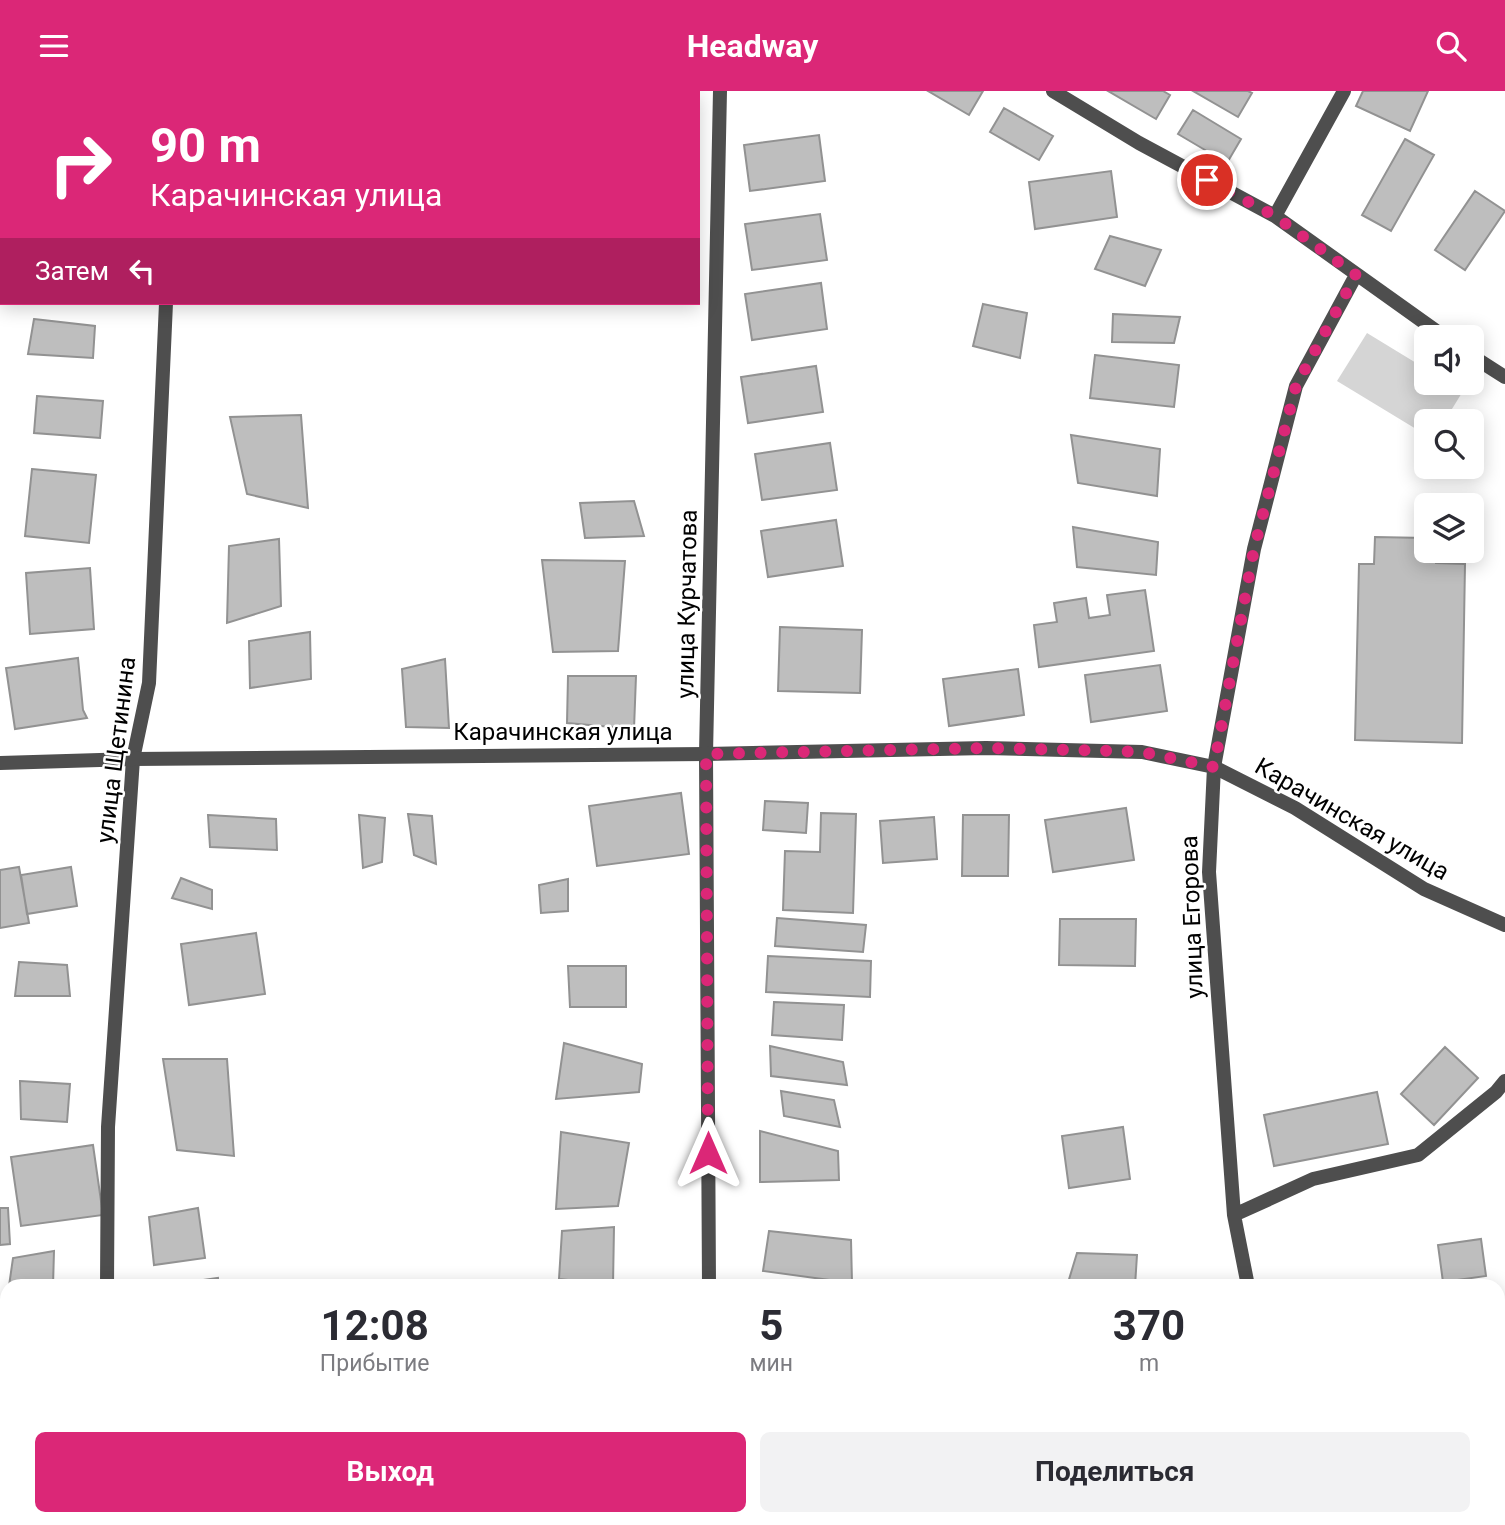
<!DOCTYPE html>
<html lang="ru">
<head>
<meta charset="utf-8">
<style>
  body { margin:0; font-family:Roboto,sans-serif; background:#f2f2f3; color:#2b2b33; height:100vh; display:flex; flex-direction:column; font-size:26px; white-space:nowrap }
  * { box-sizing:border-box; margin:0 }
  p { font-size:23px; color:#7c7c81 }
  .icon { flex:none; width:38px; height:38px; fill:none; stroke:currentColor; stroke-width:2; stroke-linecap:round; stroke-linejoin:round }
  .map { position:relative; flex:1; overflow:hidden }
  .drawer { position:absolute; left:0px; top:1188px; width:1505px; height:247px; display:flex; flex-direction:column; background:#fff; border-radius:21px 21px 0 0; box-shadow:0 4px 18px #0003 }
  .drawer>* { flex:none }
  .banner { position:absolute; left:0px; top:0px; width:700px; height:214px; box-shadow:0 4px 18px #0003; background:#db2777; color:#fff; overflow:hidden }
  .buttons { position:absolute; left:1414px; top:234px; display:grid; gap:14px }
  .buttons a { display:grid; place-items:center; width:70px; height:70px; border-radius:10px; background:#fff; box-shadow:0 4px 18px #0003; font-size:35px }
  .pin { position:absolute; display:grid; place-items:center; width:60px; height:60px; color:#fff; margin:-30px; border:4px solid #fff; border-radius:50%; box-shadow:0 2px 7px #0007 }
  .me { position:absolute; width:77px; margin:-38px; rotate:0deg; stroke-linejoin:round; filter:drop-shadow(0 0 5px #0008) }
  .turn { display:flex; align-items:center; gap:24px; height:147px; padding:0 35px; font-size:32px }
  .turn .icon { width:91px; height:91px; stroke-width:2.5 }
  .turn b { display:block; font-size:49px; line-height:60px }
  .then { display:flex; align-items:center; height:66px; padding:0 35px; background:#0003; gap:14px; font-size:26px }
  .eta { display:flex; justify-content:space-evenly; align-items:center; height:119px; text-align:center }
  .eta b { font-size:42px; font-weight:700; line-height:49px }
  .button { display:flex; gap:14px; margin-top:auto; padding:14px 35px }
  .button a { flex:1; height:80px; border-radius:10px; background:#db2777; color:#fff; font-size:28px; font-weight:700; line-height:80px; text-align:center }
  .button a+a { background:#f2f2f3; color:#2b2b33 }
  header { display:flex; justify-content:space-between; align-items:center; height:91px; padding:0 35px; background:#db2777; color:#fff; font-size:32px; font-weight:700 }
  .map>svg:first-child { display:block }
</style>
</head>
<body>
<header><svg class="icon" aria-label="menu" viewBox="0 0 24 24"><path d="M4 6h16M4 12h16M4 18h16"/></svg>Headway<svg class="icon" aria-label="search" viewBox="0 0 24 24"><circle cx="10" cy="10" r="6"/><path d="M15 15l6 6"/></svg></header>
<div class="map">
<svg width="1505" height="1434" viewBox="0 0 1505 1434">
  <rect width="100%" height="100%" fill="#fff"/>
  <path fill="#d5d5d5" d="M 1367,242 L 1426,278 L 1426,292 L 1450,292 L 1463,300 L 1444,331 L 1426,331 L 1426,344 L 1337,290 Z"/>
  <path fill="#bebebe" stroke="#929292" stroke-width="2" d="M 928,0 L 983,0 L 969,24 Z
    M 1108,0 L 1163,0 L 1170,4 L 1156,28 Z
    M 1193,0 L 1248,0 L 1252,2 L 1238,26 Z
    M 1363,0 L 1428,0 L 1410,40 L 1356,15 Z
    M 1004,17 L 1053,45 L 1039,69 L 990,41 Z
    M 1193,19 L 1241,48 L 1227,72 L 1178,43 Z
    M 819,44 L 825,90 L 750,100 L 744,54 Z
    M 1405,48 L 1434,64 L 1391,140 L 1362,124 Z
    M 1111,80 L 1117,126 L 1035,138 L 1029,91 Z
    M 0,90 L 2,90 L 2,132 L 0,132 Z
    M 1475,100 L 1505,120 L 1465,179 L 1435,159 Z
    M 820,123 L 827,169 L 752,179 L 745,133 Z
    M 1110,145 L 1161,159 L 1145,195 L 1095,178 Z
    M 821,192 L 827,238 L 752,249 L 745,203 Z
    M 983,213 L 1027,222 L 1020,267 L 973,255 Z
    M 1113,223 L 1180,226 L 1174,252 L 1112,251 Z
    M 34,228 L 95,235 L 93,267 L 28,263 Z
    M 1095,264 L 1179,274 L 1174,316 L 1090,307 Z
    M 816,275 L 823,321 L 748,332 L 741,286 Z
    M 37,305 L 103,310 L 100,347 L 34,342 Z
    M 301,324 L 308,417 L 247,403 L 230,326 Z
    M 1071,344 L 1160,358 L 1157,405 L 1078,392 Z
    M 830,352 L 837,399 L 762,409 L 755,363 Z
    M 32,378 L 96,384 L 89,452 L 25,445 Z
    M 634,410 L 644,445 L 585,447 L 580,412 Z
    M 836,429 L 843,475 L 768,486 L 761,440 Z
    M 1073,436 L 1158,451 L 1156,484 L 1077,476 Z
    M 1375,446 L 1426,447 L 1426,460 L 1436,460 L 1436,472 L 1465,473 L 1462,652 L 1355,649 L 1359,473 L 1374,473 Z
    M 279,448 L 281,515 L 227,532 L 229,455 Z
    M 542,469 L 625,470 L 618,560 L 553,561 Z
    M 90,477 L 94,538 L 30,543 L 26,482 Z
    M 1145,499 L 1154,560 L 1039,576 L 1034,534 L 1057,531 L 1054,512 L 1086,507 L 1089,527 L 1110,524 L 1107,504 Z
    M 780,536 L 862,539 L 860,602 L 778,600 Z
    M 310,541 L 311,588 L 250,597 L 249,550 Z
    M 78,567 L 83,619 L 87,627 L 15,638 L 6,577 Z
    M 445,568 L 449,637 L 406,636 L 402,578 Z
    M 1160,574 L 1167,620 L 1091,631 L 1085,584 Z
    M 1018,578 L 1024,624 L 949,635 L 943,588 Z
    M 568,585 L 636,585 L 634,638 L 567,632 Z
    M 681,702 L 689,763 L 597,775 L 589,715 Z
    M 765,710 L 808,712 L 806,742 L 763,739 Z
    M 1126,717 L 1134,769 L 1053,781 L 1045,729 Z
    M 821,722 L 856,723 L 853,822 L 783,819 L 785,760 L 820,761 Z
    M 408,723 L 432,725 L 436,773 L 414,764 Z
    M 208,724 L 276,728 L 277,759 L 210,756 Z
    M 359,724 L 385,727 L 382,771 L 363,777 Z
    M 963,724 L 1009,724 L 1008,785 L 962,785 Z
    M 934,726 L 937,768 L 883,772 L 880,730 Z
    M 19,776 L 29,832 L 0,837 L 0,779 Z
    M 71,776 L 77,815 L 27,823 L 21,784 Z
    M 181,787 L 212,799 L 212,818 L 172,807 Z
    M 568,788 L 568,820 L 541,822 L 539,794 Z
    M 777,827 L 866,834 L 863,861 L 775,855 Z
    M 1060,828 L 1136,828 L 1135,875 L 1059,874 Z
    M 256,842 L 265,903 L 189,914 L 181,853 Z
    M 768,865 L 871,870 L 870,906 L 766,901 Z
    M 19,871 L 67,874 L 70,905 L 15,905 Z
    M 568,875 L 626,875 L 626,916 L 570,916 Z
    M 774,911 L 844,914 L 842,949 L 772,944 Z
    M 564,952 L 642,973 L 639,1001 L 556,1008 Z
    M 770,955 L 843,971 L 847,994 L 771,985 Z
    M 1445,956 L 1478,987 L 1434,1034 L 1401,1003 Z
    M 163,968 L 227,968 L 234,1065 L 177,1059 Z
    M 20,990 L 70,993 L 67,1031 L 21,1028 Z
    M 781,1000 L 834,1009 L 840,1036 L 784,1025 Z
    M 1377,1001 L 1388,1053 L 1274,1075 L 1264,1024 Z
    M 1123,1036 L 1130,1088 L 1069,1097 L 1062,1045 Z
    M 760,1040 L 838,1060 L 839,1089 L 760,1091 Z
    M 561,1041 L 629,1052 L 618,1115 L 556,1118 Z
    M 93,1054 L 103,1124 L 21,1135 L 11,1066 Z
    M 0,1117 L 8,1117 L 10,1153 L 0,1154 Z
    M 198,1117 L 205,1167 L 154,1174 L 149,1126 Z
    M 614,1136 L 613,1194 L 559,1188 L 562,1140 Z
    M 769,1140 L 851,1149 L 852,1192 L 763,1180 Z
    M 1481,1148 L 1486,1185 L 1443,1191 L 1438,1154 Z
    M 54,1160 L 53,1195 L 9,1195 L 13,1167 Z
    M 1077,1162 L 1137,1164 L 1135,1195 L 1067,1195 Z
    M 218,1187 L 219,1195 L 161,1195 Z
    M 0,1289 L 7,1290 L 7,1323 L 0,1322 Z
    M 153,1428 L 194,1428 L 193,1434 L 153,1434 Z
    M 954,1428 L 996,1428 L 980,1434 L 958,1434 Z
    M 1281,1428 L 1300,1428 L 1302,1434 L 1262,1434 Z"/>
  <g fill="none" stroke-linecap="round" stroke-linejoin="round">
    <path stroke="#4e4e4e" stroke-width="14" d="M 1053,0 L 1139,52 L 1275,125 L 1446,247
      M 176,2 L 176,0
      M 1275,125 L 1344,0
      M 1472,265 L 1505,286
      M 1234,1124 L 1313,1088 L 1418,1064 L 1496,1001 L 1505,990
      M 107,1195 L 108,1036 L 133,668 L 149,592 L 166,212
      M 709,1195 L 706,663 L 720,0
      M 1248,1195 L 1234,1124 L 1209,781 L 1214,676 L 1254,458 L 1296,295 L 1356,184
      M 1352,1428 L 1354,1434
      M 106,1434 L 106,1428
      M 707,1434 L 709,1428"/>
    <path stroke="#4e4e4e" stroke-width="14" d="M 0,672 L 133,668 L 706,663 L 986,657 L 1142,661 L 1214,676 L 1295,717 L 1424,798 L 1505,834"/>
  </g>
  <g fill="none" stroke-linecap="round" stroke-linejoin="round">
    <path stroke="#db2777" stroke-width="12" stroke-dasharray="0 21.6" d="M 708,1062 L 706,663 L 986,657 L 1116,660 L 1142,661 L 1214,676 L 1254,458 L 1296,295 L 1356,184 L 1275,125 L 1207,89"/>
  </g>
  <g text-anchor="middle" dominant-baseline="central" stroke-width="5" stroke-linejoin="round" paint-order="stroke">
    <g font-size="24" fill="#000" stroke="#fff">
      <text transform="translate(687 513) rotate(-89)">улица Курчатова</text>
      <text x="563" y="641">Карачинская улица</text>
      <text transform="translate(116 659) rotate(-83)">улица Щетинина</text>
      <text transform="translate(1352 728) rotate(30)">Карачинская улица</text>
      <text transform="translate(1192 826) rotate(-92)">улица Егорова</text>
    </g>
  </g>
</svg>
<div class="buttons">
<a><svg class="icon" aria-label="sound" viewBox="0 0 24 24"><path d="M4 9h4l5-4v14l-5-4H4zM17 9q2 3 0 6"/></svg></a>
<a><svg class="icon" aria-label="search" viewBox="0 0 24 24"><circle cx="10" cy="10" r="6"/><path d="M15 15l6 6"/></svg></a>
<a><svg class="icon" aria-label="layers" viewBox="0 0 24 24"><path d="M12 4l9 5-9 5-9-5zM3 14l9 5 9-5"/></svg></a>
</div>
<div class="pin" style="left:1207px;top:89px;background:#d93025"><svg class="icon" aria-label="arrive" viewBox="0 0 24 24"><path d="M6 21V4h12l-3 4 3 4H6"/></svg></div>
<svg class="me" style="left:708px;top:1062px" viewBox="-20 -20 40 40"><path d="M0-17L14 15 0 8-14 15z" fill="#db2777" stroke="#fff" stroke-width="4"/></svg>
<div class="banner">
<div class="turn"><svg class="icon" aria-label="right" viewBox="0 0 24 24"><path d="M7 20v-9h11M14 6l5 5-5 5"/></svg><div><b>90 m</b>Карачинская улица</div></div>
<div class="then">Затем<svg class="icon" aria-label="left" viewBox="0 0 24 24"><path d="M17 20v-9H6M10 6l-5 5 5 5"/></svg></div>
</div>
<section class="drawer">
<div class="eta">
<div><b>12:08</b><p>Прибытие</p></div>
<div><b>5</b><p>мин</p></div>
<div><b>370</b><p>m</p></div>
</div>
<div class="button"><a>Выход</a><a>Поделиться</a></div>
</section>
</div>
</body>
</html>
